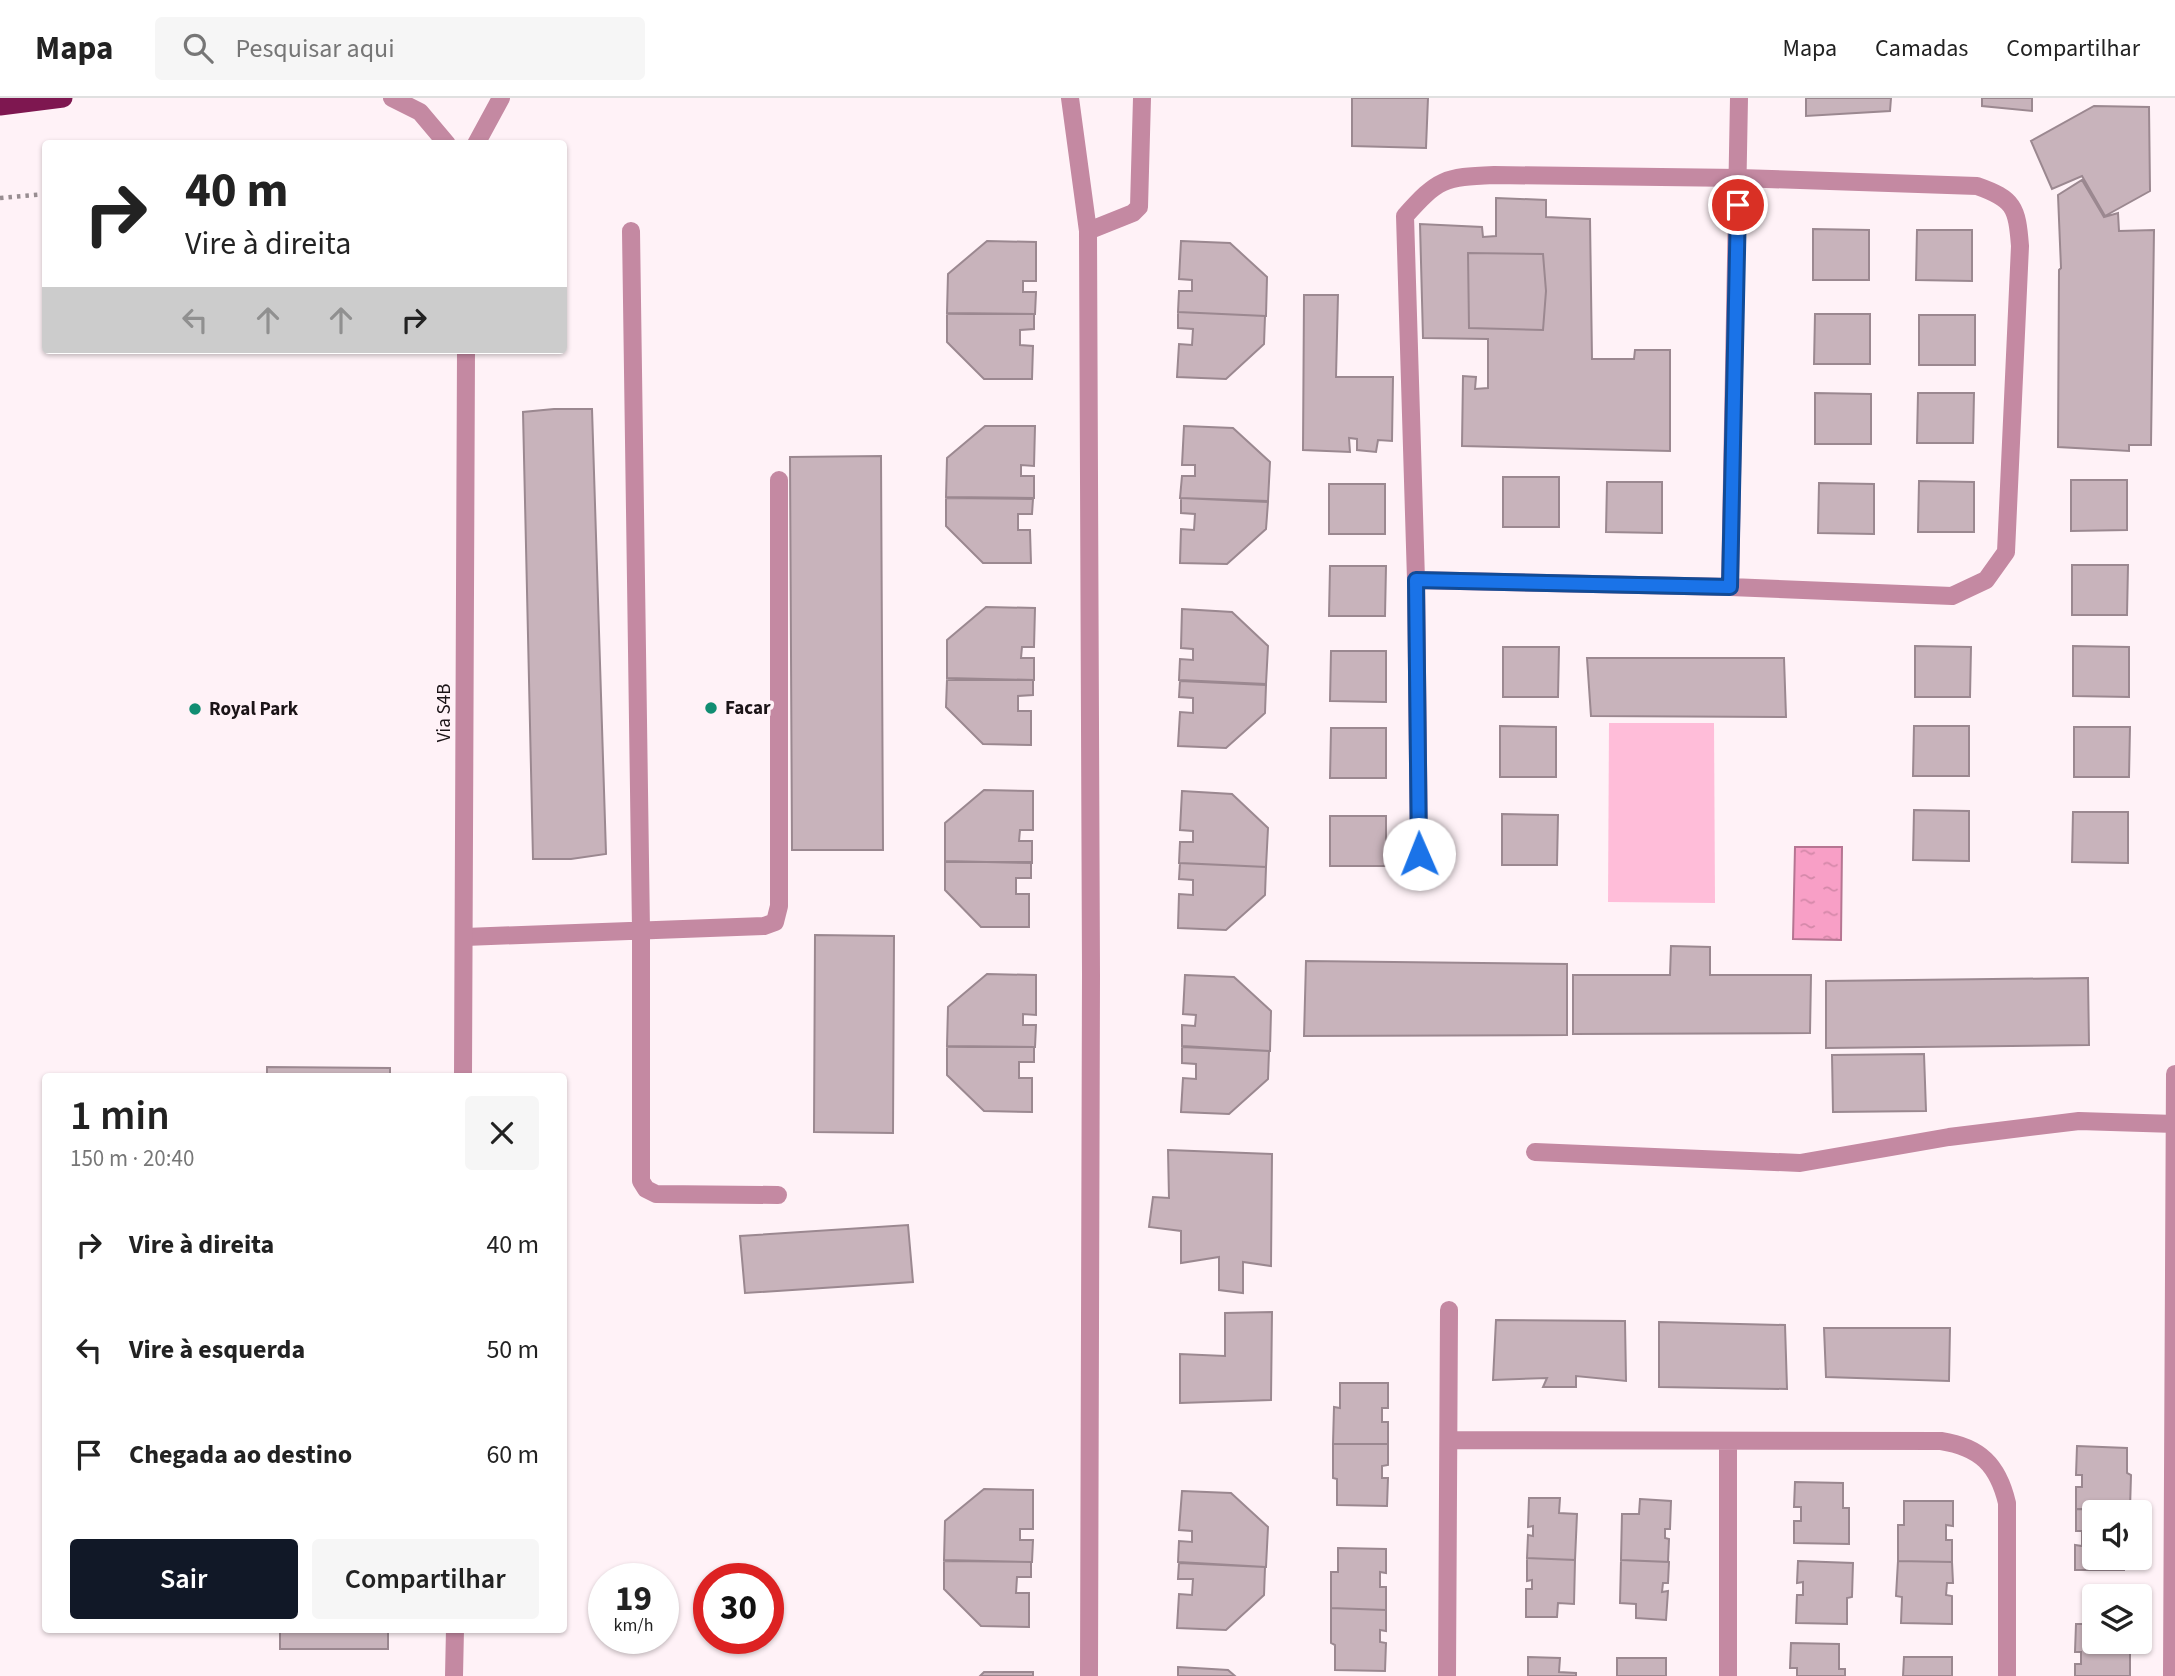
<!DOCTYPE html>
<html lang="pt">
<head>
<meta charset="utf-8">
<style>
  body { margin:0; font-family:"Source Sans 3",sans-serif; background:#f6f6f6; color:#222; height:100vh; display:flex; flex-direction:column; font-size:26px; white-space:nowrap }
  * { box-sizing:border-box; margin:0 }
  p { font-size:23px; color:#767676 }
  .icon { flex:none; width:38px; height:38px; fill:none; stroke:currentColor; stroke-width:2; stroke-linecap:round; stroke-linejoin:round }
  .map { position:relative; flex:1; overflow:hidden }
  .side { position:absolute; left:42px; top:975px; width:525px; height:560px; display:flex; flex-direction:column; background:#fff; border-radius:7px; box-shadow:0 2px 5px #0004 }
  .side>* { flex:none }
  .hud { position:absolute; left:42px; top:42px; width:525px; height:214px; border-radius:7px; box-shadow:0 2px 5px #0004; background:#fff; color:#222; overflow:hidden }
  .buttons { position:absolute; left:2082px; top:1402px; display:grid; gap:14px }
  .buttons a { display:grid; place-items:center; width:70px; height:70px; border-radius:7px; background:#fff; box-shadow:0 2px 5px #0004; font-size:35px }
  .speed { position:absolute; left:588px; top:1465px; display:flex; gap:14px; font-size:35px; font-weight:700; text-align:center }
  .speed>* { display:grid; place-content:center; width:91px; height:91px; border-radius:50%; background:#fff; box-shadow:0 2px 5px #0004; line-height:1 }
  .speed small { font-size:18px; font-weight:400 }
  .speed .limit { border:10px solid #d22; background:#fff; color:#111 }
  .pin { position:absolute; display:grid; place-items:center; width:60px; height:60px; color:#fff; margin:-30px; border:4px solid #fff; border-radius:50%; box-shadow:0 2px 7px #0007 }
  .me { position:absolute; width:77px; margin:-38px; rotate:359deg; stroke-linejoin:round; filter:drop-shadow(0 0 5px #0008) }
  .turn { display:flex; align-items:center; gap:24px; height:147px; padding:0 28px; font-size:32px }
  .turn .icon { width:91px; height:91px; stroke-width:2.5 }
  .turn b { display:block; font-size:49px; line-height:60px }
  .lanes { display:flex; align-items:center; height:66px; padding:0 28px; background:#0003; justify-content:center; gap:35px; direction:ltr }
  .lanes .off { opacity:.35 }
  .round { display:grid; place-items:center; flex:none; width:74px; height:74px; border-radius:7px; background:#f6f6f6 }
  .overview { display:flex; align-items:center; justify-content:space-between; height:119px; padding:0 28px }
  h1 { font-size:42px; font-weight:600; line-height:52px }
  .action { display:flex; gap:14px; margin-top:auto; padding:14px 28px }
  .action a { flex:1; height:80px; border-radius:7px; background:#111827; color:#fff; font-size:28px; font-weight:600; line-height:80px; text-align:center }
  .action a+a { background:#f6f6f6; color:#222 }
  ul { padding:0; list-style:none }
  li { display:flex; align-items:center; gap:21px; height:105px; padding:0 28px }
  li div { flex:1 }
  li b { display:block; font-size:26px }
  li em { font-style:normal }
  header { display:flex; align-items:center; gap:42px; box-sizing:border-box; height:98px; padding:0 35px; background:#fff; border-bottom:2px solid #e0e0e0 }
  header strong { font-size:33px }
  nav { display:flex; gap:38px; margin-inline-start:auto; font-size:24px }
  .search { width:490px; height:63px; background:#f6f6f6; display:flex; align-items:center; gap:18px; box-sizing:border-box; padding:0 24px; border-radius:7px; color:#767676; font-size:26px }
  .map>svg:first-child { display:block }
</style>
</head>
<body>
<header>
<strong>Mapa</strong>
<div class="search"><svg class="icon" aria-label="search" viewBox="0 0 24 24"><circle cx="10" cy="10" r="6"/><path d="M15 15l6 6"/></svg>Pesquisar aqui</div>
<nav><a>Mapa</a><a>Camadas</a><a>Compartilhar</a></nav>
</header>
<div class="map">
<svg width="2175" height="1578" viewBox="0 0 2175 1578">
  <defs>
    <pattern id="water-ripples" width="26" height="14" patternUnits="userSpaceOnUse" patternTransform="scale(1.75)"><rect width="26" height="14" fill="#f89fc6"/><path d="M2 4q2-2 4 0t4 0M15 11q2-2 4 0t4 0" fill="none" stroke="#d488a9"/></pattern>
  </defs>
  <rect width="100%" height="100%" fill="#fff2f7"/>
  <path fill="#ffbdd9" d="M 1609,625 L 1714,625 L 1715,805 L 1608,804 Z"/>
  <path fill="url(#water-ripples)" stroke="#b67592" stroke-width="2" d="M 1795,749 L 1842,749 L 1841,842 L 1793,841 Z"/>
  <path fill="#c8b3bb" stroke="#9b8890" stroke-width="2" d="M 1352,0 L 1428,0 L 1426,50 L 1352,48 Z
    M 1806,0 L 1891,0 L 1890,13 L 1806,18 Z
    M 1982,0 L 2032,0 L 2032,13 L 1982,8 Z
    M 2094,8 L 2149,9 L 2150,93 L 2105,118 L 2082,78 L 2052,91 L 2031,43 Z
    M 2082,82 L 2104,119 L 2118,115 L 2119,133 L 2154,132 L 2151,347 L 2129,347 L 2129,353 L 2058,349 L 2059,172 L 2061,170 L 2058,97 Z
    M 1496,100 L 1546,102 L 1546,119 L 1590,121 L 1592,261 L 1634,261 L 1635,252 L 1670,252 L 1670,353 L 1462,348 L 1463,278 L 1476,279 L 1475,291 L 1488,290 L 1488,241 L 1423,240 L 1420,126 L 1482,129 L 1483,139 L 1496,138 Z
    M 1813,131 L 1869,132 L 1869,182 L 1813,182 Z
    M 1917,132 L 1972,132 L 1972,183 L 1916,182 Z
    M 987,143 L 1036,144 L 1036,183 L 1023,183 L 1023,194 L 1036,194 L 1035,216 L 947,215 L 948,176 Z
    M 1181,143 L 1230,145 L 1267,179 L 1266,218 L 1178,214 L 1179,193 L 1192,193 L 1192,182 L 1179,181 Z
    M 1468,155 L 1543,156 L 1546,193 L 1543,232 L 1469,230 Z
    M 1304,197 L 1338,197 L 1336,279 L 1393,279 L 1392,343 L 1378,342 L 1376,354 L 1357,352 L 1357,341 L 1349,340 L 1350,354 L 1303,352 Z
    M 1178,214 L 1265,218 L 1264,246 L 1226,281 L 1177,279 L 1179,246 L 1192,247 L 1193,231 L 1178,230 Z
    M 947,216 L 1034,216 L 1034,231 L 1020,232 L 1020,247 L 1033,248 L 1032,281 L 984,281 L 947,244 Z
    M 1815,216 L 1870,216 L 1870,266 L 1814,266 Z
    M 1919,217 L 1975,217 L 1975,267 L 1919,267 Z
    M 1815,295 L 1871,296 L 1871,346 L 1815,346 Z
    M 1918,295 L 1974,295 L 1973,345 L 1917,345 Z
    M 554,311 L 592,311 L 606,756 L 571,761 L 533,761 L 523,314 Z
    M 985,328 L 1035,328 L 1034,368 L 1021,367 L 1021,378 L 1034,378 L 1034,400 L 946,399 L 947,360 Z
    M 1184,328 L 1233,330 L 1270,364 L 1268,403 L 1180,400 L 1182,378 L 1195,378 L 1195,367 L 1182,367 Z
    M 881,358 L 883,752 L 792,752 L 790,359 Z
    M 1503,379 L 1559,379 L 1559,429 L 1503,429 Z
    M 2071,382 L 2127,382 L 2127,432 L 2071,433 Z
    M 1919,383 L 1974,384 L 1974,434 L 1918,434 Z
    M 1607,384 L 1662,384 L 1662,435 L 1606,434 Z
    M 1819,385 L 1874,386 L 1874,436 L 1818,435 Z
    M 1329,386 L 1385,386 L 1385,436 L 1329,436 Z
    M 946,400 L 1033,401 L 1032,416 L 1018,416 L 1018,432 L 1030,432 L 1031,465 L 983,465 L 946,428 Z
    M 1181,400 L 1268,404 L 1266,431 L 1227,466 L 1180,465 L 1181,431 L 1194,432 L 1195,416 L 1181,415 Z
    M 2072,467 L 2128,467 L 2127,517 L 2072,517 Z
    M 1330,468 L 1386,468 L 1385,518 L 1329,518 Z
    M 986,509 L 1035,510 L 1034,549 L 1022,549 L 1021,560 L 1034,560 L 1034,582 L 947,580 L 947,542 Z
    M 1182,511 L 1232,514 L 1268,548 L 1266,586 L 1179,582 L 1180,561 L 1193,562 L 1193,551 L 1181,550 Z
    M 1915,548 L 1971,549 L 1970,599 L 1915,599 Z
    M 2073,548 L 2129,549 L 2129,599 L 2073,598 Z
    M 1503,549 L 1559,549 L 1558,599 L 1503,599 Z
    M 1331,553 L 1386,553 L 1386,604 L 1330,603 Z
    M 1587,560 L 1784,560 L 1786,619 L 1591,618 Z
    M 947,582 L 1033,582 L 1033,597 L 1018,598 L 1018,613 L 1031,613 L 1031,647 L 983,646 L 946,609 Z
    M 1180,583 L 1266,587 L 1265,615 L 1226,650 L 1178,648 L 1180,614 L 1193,615 L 1193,600 L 1179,599 Z
    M 1500,628 L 1556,629 L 1556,679 L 1500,679 Z
    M 1914,628 L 1969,628 L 1969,678 L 1913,678 Z
    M 2074,629 L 2130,629 L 2129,679 L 2074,679 Z
    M 1331,630 L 1386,630 L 1386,680 L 1330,680 Z
    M 984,692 L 1033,693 L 1033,732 L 1020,732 L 1019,743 L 1032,743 L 1032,765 L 945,763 L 945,725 Z
    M 1182,693 L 1232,696 L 1268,730 L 1266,769 L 1179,765 L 1180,744 L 1193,744 L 1193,733 L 1180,732 Z
    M 1914,712 L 1969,713 L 1969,763 L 1913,762 Z
    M 2073,714 L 2128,714 L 2128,765 L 2072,764 Z
    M 1502,716 L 1558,717 L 1557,767 L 1502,767 Z
    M 1330,718 L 1386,718 L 1386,768 L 1330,768 Z
    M 945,764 L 1031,764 L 1031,780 L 1016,780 L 1016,796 L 1029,796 L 1029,829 L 981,829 L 945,792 Z
    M 1180,765 L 1266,769 L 1265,797 L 1226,832 L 1178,830 L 1179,796 L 1193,797 L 1193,782 L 1179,781 Z
    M 815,837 L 894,838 L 893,1035 L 814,1034 Z
    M 1671,848 L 1710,849 L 1710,877 L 1811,877 L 1810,935 L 1573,936 L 1573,877 L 1670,877 Z
    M 1306,863 L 1567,866 L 1567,937 L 1304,938 Z
    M 987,876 L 1036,877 L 1036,917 L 1023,916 L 1023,927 L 1036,927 L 1035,949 L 947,948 L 948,909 Z
    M 1185,877 L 1234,879 L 1271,913 L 1270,953 L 1182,948 L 1182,927 L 1195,928 L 1196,917 L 1183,916 Z
    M 2088,880 L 2089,947 L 1826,950 L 1826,883 Z
    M 947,949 L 1034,949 L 1034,964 L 1019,964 L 1019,980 L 1032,980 L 1032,1014 L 984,1013 L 947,977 Z
    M 1182,949 L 1269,953 L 1268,981 L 1229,1016 L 1181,1014 L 1183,980 L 1196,981 L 1196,966 L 1182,965 Z
    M 1924,956 L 1926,1013 L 1833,1014 L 1832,957 Z
    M 267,969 L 390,970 L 390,978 L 267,978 Z
    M 1168,1052 L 1272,1056 L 1271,1168 L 1243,1164 L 1243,1195 L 1219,1192 L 1219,1159 L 1181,1165 L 1181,1133 L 1149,1129 L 1153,1099 L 1169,1100 Z
    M 908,1127 L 913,1184 L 745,1195 L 740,1138 Z
    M 1272,1214 L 1271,1302 L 1180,1305 L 1180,1256 L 1225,1258 L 1225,1215 Z
    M 1496,1222 L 1625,1223 L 1626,1283 L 1576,1278 L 1576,1289 L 1543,1289 L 1547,1280 L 1493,1282 Z
    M 1659,1224 L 1785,1227 L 1787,1291 L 1659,1289 Z
    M 1824,1230 L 1950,1230 L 1949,1283 L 1826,1279 Z
    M 1340,1285 L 1388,1285 L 1388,1310 L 1382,1310 L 1382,1324 L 1388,1324 L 1388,1346 L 1333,1346 L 1334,1309 L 1340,1310 Z
    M 1333,1346 L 1388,1346 L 1388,1367 L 1382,1368 L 1382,1380 L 1388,1380 L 1387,1408 L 1337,1407 L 1337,1381 L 1333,1380 Z
    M 2077,1348 L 2127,1350 L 2127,1375 L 2131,1377 L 2130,1411 L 2076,1411 L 2076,1389 L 2082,1389 L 2082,1377 L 2076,1377 Z
    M 1795,1384 L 1843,1385 L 1843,1410 L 1849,1410 L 1849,1446 L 1794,1445 L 1794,1423 L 1801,1423 L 1801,1409 L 1794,1409 Z
    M 984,1391 L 1033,1392 L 1033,1431 L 1020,1431 L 1020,1442 L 1033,1442 L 1032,1464 L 944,1462 L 945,1423 Z
    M 1182,1393 L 1231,1395 L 1268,1429 L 1266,1469 L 1178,1464 L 1179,1443 L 1192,1444 L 1192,1433 L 1179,1432 Z
    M 1529,1400 L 1560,1400 L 1559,1415 L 1577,1416 L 1575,1462 L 1527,1460 L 1528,1437 L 1533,1438 L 1533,1428 L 1528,1429 Z
    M 1640,1401 L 1671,1403 L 1670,1431 L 1665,1431 L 1665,1440 L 1669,1441 L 1668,1464 L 1621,1462 L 1622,1416 L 1639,1416 Z
    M 1904,1403 L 1953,1403 L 1953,1428 L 1946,1427 L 1946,1442 L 1952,1442 L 1952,1464 L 1898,1463 L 1898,1427 L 1904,1427 Z
    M 2076,1411 L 2130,1412 L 2130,1414 L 2095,1414 L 2095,1460 L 2124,1460 L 2124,1472 L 2075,1472 L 2075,1447 L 2082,1448 L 2082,1433 L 2076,1433 Z
    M 1338,1450 L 1386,1451 L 1386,1475 L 1380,1474 L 1380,1489 L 1386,1489 L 1386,1512 L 1331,1510 L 1331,1474 L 1338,1474 Z
    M 1527,1460 L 1575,1462 L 1574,1506 L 1558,1505 L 1557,1519 L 1526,1519 L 1526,1491 L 1532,1491 L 1532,1482 L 1527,1483 Z
    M 1621,1462 L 1669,1464 L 1668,1485 L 1663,1485 L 1662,1494 L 1668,1493 L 1666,1522 L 1636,1520 L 1636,1506 L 1620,1505 Z
    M 944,1463 L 1031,1464 L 1031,1479 L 1017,1479 L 1016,1495 L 1029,1495 L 1029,1529 L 981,1528 L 944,1491 Z
    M 1798,1463 L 1853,1465 L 1852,1499 L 1847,1500 L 1847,1526 L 1796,1525 L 1797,1497 L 1803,1497 L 1803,1484 L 1797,1485 Z
    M 1898,1463 L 1952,1464 L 1953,1485 L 1947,1485 L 1946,1497 L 1952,1498 L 1952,1526 L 1901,1525 L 1902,1499 L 1896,1498 Z
    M 1179,1465 L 1265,1469 L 1264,1497 L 1226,1532 L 1177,1530 L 1179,1496 L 1192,1497 L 1193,1481 L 1178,1481 Z
    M 1331,1510 L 1386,1512 L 1386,1533 L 1380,1532 L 1380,1544 L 1386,1545 L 1385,1573 L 1335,1572 L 1335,1547 L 1331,1545 Z
    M 2076,1526 L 2095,1526 L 2095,1544 L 2126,1544 L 2126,1552 L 2130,1554 L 2130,1578 L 2075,1578 L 2075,1566 L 2081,1566 L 2081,1554 L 2075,1554 Z
    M 280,1531 L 388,1531 L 388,1551 L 280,1551 Z
    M 1791,1545 L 1839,1546 L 1839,1571 L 1845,1571 L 1845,1578 L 1797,1578 L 1797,1570 L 1790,1570 Z
    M 1528,1559 L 1560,1560 L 1559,1574 L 1576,1575 L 1576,1578 L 1528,1578 Z
    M 1904,1559 L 1952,1559 L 1952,1578 L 1903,1578 Z
    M 1617,1560 L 1666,1560 L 1666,1578 L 1617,1578 Z
    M 1178,1569 L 1228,1572 L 1235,1578 L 1178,1578 Z
    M 984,1574 L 1033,1574 L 1033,1578 L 980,1578 Z"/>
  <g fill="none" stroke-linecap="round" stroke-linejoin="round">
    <path stroke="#988d91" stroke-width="4.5" stroke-dasharray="3.5 5" stroke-linecap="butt" d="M 0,100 L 46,96"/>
    <path stroke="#c489a2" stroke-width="18" d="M 631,133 L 641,832 L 641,1083 L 646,1091 L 656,1096 L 778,1097
      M 465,839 L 764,828 L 775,824 L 779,808 L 779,382
      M 1535,1054 L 1800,1065 L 1949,1039 L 2079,1023 L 2175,1026
      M 2172,1578 L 2175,976"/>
    <path stroke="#c489a2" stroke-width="18" d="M 1070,0 L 1088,133 L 1091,876 L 1089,1578
      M 1088,133 L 1133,115 L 1139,109 L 1142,0
      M 1416,482 L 1730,489 L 1952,498 L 1986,482 L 2006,454 L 2020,148 C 2017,109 2014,101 1977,88 L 1739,80 L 1494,77 C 1444,79 1438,81 1405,118 L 1416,482 L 1419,756
      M 1730,489 L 1739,0
      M 1449,1342 L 1941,1343 C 1980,1349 1998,1367 2007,1405 L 2007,1578
      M 1447,1578 L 1449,1212
      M 1728,1578 L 1728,1343"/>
    <path stroke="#c489a2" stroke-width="18" d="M 392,0 L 420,14 L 447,46
      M 476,46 L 501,0
      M 463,978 L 466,252
      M 454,1578 L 455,1531"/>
    <path stroke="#7e1750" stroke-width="19" d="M 0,8 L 63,0"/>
  </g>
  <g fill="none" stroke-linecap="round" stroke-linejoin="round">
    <g stroke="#114b97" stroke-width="18">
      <path id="route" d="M 1419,756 L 1416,482 L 1730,489 L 1738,107"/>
    </g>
    <use href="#route" stroke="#1a73e8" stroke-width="12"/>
  </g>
  <g fill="#118d72" stroke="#fff2f7" stroke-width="2.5">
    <circle cx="711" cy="610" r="7"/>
    <circle cx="195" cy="611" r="7"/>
  </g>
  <g text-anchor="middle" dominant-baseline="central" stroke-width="7" stroke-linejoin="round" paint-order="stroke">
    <g font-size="19" font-weight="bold" fill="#1b1417" stroke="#fff2f7" text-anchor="start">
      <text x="725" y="610">Facar</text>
      <text x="209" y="611">Royal Park</text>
    </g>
    <g font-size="19" fill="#1b1417" stroke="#fff2f7">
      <text transform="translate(444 615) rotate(-90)">Via S4B</text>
    </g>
  </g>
</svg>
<div class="buttons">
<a><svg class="icon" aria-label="sound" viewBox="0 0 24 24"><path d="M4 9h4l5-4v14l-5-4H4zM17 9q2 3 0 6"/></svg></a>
<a><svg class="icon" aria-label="layers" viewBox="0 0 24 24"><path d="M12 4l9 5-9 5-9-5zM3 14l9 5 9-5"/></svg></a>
</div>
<div class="speed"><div>19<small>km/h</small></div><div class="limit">30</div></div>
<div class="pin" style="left:1738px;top:107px;background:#d93025"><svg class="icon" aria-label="arrive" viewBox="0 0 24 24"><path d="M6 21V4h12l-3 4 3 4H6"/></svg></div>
<svg class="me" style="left:1419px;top:756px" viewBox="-20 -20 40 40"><circle r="19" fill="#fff"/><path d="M0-13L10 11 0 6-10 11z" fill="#1a73e8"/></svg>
<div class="hud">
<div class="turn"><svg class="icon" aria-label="right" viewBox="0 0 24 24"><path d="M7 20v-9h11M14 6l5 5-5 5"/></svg><div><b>40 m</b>Vire à direita</div></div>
<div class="lanes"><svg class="icon off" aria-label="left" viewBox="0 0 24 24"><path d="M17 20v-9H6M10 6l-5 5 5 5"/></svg><svg class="icon off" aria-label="ahead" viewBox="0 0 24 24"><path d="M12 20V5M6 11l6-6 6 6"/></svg><svg class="icon off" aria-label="ahead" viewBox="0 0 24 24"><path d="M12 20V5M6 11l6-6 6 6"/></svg><svg class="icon" aria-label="right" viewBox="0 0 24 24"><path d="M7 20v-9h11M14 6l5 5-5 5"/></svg></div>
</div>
<section class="side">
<div class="overview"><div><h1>1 min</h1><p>150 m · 20:40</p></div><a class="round"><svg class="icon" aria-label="close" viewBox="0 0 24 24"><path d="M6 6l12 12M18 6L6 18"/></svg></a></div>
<ul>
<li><svg class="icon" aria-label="right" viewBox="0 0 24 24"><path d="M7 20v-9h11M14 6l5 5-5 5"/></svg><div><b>Vire à direita</b></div><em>40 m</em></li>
<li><svg class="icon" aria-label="left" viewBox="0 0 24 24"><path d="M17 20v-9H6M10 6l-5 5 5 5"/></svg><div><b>Vire à esquerda</b></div><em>50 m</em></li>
<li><svg class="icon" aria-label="arrive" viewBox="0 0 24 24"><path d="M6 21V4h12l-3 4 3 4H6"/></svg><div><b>Chegada ao destino</b></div><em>60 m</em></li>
</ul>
<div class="action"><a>Sair</a><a>Compartilhar</a></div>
</section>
</div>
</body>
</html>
